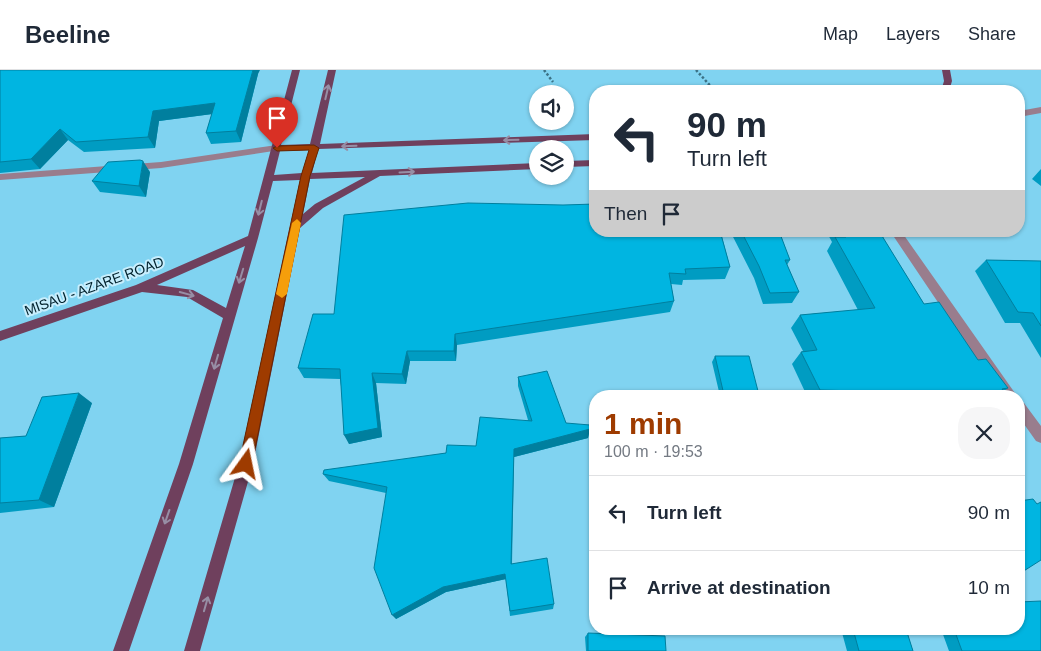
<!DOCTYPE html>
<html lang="en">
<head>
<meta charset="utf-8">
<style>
  body { margin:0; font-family:Helvetica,sans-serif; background:#f6f6f7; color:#1f2937; height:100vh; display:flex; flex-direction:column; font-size:19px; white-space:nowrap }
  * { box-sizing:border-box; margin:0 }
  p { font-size:16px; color:#747a83 }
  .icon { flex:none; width:28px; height:28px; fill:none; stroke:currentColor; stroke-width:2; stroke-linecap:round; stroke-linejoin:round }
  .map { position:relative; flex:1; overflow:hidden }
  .details { position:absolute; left:589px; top:320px; width:436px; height:245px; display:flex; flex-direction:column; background:#fff; border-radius:20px; box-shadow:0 1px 4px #0004 }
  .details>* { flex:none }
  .hud { position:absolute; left:589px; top:15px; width:436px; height:152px; border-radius:20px; box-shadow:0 1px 4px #0004; background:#fff; color:#1f2937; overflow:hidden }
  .buttons { position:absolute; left:529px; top:15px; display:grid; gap:10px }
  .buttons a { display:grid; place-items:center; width:45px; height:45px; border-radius:50%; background:#fff; box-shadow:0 1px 4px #0004; font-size:25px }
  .pin { position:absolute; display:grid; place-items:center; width:42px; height:42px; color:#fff; margin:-51px -21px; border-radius:50% 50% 50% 0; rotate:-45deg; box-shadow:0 0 5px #0007 }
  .pin .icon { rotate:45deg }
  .me { position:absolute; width:55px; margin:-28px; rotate:12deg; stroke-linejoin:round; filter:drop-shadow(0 0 4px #0008) }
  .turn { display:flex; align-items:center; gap:18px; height:105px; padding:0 15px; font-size:22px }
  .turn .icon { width:65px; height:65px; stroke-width:2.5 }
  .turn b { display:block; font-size:35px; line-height:42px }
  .then { display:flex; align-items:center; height:48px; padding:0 15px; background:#0003; gap:10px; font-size:19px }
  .round { display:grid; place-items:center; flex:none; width:52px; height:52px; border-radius:20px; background:#f6f6f7 }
  .overview { display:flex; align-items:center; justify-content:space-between; height:85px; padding:0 15px }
  h1 { font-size:30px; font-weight:700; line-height:38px; color:#9e3b00 }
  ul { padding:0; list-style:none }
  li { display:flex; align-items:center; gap:15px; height:75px; padding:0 15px; border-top:1px solid #e0e1e3 }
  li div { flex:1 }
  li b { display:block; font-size:19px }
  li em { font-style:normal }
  header { display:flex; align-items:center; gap:30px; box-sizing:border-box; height:70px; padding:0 25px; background:#fff; border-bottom:1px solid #e0e1e3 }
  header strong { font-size:24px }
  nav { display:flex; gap:28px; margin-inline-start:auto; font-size:18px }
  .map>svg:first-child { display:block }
</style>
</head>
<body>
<header>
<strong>Beeline</strong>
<nav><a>Map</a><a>Layers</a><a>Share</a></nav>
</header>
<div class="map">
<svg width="1041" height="581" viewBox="0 0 1041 581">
  <rect width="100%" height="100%" fill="#80d3f1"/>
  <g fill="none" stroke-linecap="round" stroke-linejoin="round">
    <path stroke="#3b7286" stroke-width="2.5" stroke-dasharray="2.5 2" stroke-linecap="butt" d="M 544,0 L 553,12
      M 696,0 L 715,21"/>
    <path fill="#997d8d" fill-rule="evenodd" d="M 1041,37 L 1041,43 L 1019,47 L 1019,41 Z
      M 277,75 L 282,78 L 280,80 L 161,98 L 0,110 L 0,104 L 161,92 Z
      M 890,161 L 901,161 L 1017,326 L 1004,326 L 966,274 Z
      M 1019,331 L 1024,333 L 1041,356 L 1041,373 L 1036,371 L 1019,347 Z"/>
    <path fill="#6f405d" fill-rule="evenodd" d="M 292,0 L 300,0 L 281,75 L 310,74 L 328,0 L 336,0 L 320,74 L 595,64 L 595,70 L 318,79 L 312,103 L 538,93 L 538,99 L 380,106 L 323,138 L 300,158 L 253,394 L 200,581 L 184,581 L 239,394 L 300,110 L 273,111 L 258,168 L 193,394 L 129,581 L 113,581 L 179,394 L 223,248 L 187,227 L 142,222 L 0,271 L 0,261 L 136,215 L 248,166 ZM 309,80 L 302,103 L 274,105 L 280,81 ZM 365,107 L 315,134 L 303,144 L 310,109 ZM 245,176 L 226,238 L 193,220 L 157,215 Z
      M 942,0 L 950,0 L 952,11 L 949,21 L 941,21 L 944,11 Z
      M 595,90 L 595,96 L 565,97 L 565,91 Z"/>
  </g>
  <path fill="#009cc2" d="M 0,0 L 258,4 L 241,72 L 211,74 L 206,63 L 212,44 L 159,51 L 155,78 L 84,82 L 68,70 L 40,99 L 0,103 Z
    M 1041,99 L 1041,116 L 1032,109 Z
    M 150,102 L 146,127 L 100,122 L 92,111 Z
    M 595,161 L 727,161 L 721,163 L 730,197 L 725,209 L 683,210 L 682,215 L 671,214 L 674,231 L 670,242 L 457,275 L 456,291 L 410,291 L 406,314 L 376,313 L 382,367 L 349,374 L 340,309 L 304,308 L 298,298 Z
    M 730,161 L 779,161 L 790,190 L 787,195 L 799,222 L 792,233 L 763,234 L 754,208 Z
    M 826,161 L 887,161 L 883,168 L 924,234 L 978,290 L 1008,318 L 1003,322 L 1007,326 L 807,326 L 792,294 L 801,282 L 803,281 L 791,258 L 800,245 L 858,240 L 827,181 L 832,172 Z
    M 986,190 L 1041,191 L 1041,288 L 1020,253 L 1005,253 L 975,201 Z
    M 715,286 L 759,325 L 758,326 L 720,326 L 712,292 Z
    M 518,307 L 566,353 L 590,359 L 588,368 L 514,387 L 512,494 L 554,534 L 553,539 L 510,546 L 506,509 L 446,522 L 396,549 L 386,423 L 329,411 L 323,404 L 446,383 L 476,376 L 528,350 L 518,316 Z
    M 92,333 L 54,437 L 0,443 L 0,368 L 26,366 Z
    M 841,559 L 906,559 L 913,581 L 847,581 Z
    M 941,559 L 1019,559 L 1041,581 L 949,581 Z
    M 588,563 L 666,581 L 586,581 L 585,567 Z"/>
  <path fill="#007f9e" d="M 253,0 L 260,0 L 258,4 L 241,72 L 236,61 Z
    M 215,33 L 220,43 L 159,51 L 155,78 L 148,67 L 153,41 Z
    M 60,59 L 68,70 L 40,99 L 31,89 Z
    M 143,91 L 150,102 L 146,127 L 139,116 Z
    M 455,264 L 457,275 L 456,291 L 454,281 Z
    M 407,281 L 410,291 L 406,314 L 402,304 Z
    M 372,303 L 376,313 L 382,367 L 349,374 L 344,365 Z
    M 79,323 L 92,333 L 54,437 L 39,430 Z
    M 590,359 L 588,368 L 514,387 L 512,499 L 514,379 Z
    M 505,504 L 506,509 L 446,522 L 396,549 L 392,545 L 443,517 Z"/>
  <path fill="#00b5e1" stroke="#007f9e" d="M 0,0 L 253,0 L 236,61 L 206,63 L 215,33 L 153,41 L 148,67 L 76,72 L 60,59 L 31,89 L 0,92 Z
    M 140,90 L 143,91 L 139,116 L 92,111 L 108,92 Z
    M 468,133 L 563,135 L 595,134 L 595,161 L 720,161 L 730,197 L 685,199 L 686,204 L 669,203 L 674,231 L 455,264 L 454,281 L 407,281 L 402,304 L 372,303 L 378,358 L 344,365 L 340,299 L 298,298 L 313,244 L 334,244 L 344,145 Z
    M 741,161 L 779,161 L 790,190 L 785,190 L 799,222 L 770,223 L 759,196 Z
    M 842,161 L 882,161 L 879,161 L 924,234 L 939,232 L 978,290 L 986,289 L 1008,318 L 1002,319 L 1007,326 L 900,326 L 900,322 L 820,320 L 801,282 L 817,280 L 800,245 L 875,238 L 835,167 L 846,167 Z
    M 986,190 L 1041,191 L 1041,256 L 1033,243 L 1018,242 Z
    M 715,286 L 749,286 L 759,325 L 724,325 Z
    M 547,301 L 566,353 L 590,355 L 590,359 L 514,379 L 511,494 L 547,488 L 554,534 L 510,541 L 505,504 L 443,517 L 392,545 L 374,498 L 387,417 L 323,404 L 324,400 L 446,383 L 447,375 L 476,376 L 480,347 L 532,351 L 518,307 Z
    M 79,323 L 39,430 L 0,433 L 0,368 L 26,366 L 42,327 Z
    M 1033,429 L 1037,434 L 1041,432 L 1041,490 L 1019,504 L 1019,431 Z
    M 1041,531 L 1041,581 L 962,581 L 954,559 L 1019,559 L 1019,532 Z
    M 853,559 L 906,559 L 913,581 L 859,581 Z
    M 588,563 L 665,566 L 666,581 L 588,581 Z"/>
  <defs><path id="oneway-shaft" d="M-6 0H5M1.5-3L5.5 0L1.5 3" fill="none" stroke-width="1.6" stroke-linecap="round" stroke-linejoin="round" transform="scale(1.25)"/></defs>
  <g stroke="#978ea5">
    <use href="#oneway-shaft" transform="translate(327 22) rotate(-77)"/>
    <use href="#oneway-shaft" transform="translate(511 70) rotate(178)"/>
    <use href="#oneway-shaft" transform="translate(349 76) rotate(178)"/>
    <use href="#oneway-shaft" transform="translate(407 102) rotate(-3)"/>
    <use href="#oneway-shaft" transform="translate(260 138) rotate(104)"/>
    <use href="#oneway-shaft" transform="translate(241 206) rotate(107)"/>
    <use href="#oneway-shaft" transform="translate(187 224) rotate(15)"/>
    <use href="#oneway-shaft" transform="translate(216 292) rotate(106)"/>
    <use href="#oneway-shaft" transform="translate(167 447) rotate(109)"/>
    <use href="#oneway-shaft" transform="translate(206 534) rotate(-74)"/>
  </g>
  <path fill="#9e3b00" stroke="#672600" d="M 314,75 L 319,78 L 310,106 L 252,394 L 250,398 L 246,400 L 241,398 L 239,394 L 301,106 L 309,80 L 277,81 L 273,78 L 277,76 Z"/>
  <path fill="#f59e0b" d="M 297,149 L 301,153 L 287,224 L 282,228 L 276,224 L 292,153 Z"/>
  <g text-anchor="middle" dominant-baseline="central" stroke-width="4" stroke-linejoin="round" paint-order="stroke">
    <g font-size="14" fill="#00212c" stroke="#c7eefd">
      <text transform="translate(94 216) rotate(-20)">MISAU - AZARE ROAD</text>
    </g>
  </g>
</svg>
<div class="buttons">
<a><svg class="icon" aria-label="sound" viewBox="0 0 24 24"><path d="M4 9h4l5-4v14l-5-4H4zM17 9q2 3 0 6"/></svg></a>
<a><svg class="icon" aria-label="layers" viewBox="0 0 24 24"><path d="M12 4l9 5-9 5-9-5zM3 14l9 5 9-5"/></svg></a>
</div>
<div class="pin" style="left:277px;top:78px;background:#d93025"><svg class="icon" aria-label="arrive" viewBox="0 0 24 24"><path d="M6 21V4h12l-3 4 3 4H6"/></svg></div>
<svg class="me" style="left:246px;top:394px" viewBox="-20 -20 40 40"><path d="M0-17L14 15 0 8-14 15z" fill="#9e3b00" stroke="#fff" stroke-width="4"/></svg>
<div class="hud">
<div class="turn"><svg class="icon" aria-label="left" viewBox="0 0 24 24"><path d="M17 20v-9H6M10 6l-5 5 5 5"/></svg><div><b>90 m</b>Turn left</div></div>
<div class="then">Then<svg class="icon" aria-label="arrive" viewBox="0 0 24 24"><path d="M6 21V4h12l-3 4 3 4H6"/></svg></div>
</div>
<section class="details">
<div class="overview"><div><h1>1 min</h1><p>100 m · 19:53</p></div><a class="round"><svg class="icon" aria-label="close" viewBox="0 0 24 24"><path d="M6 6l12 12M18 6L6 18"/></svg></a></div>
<ul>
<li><svg class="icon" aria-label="left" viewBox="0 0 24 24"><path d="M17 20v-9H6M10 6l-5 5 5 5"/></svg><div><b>Turn left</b></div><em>90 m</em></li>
<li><svg class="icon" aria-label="arrive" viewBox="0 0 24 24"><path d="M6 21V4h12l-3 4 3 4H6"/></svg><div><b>Arrive at destination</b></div><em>10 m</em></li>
</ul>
</section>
</div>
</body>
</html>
